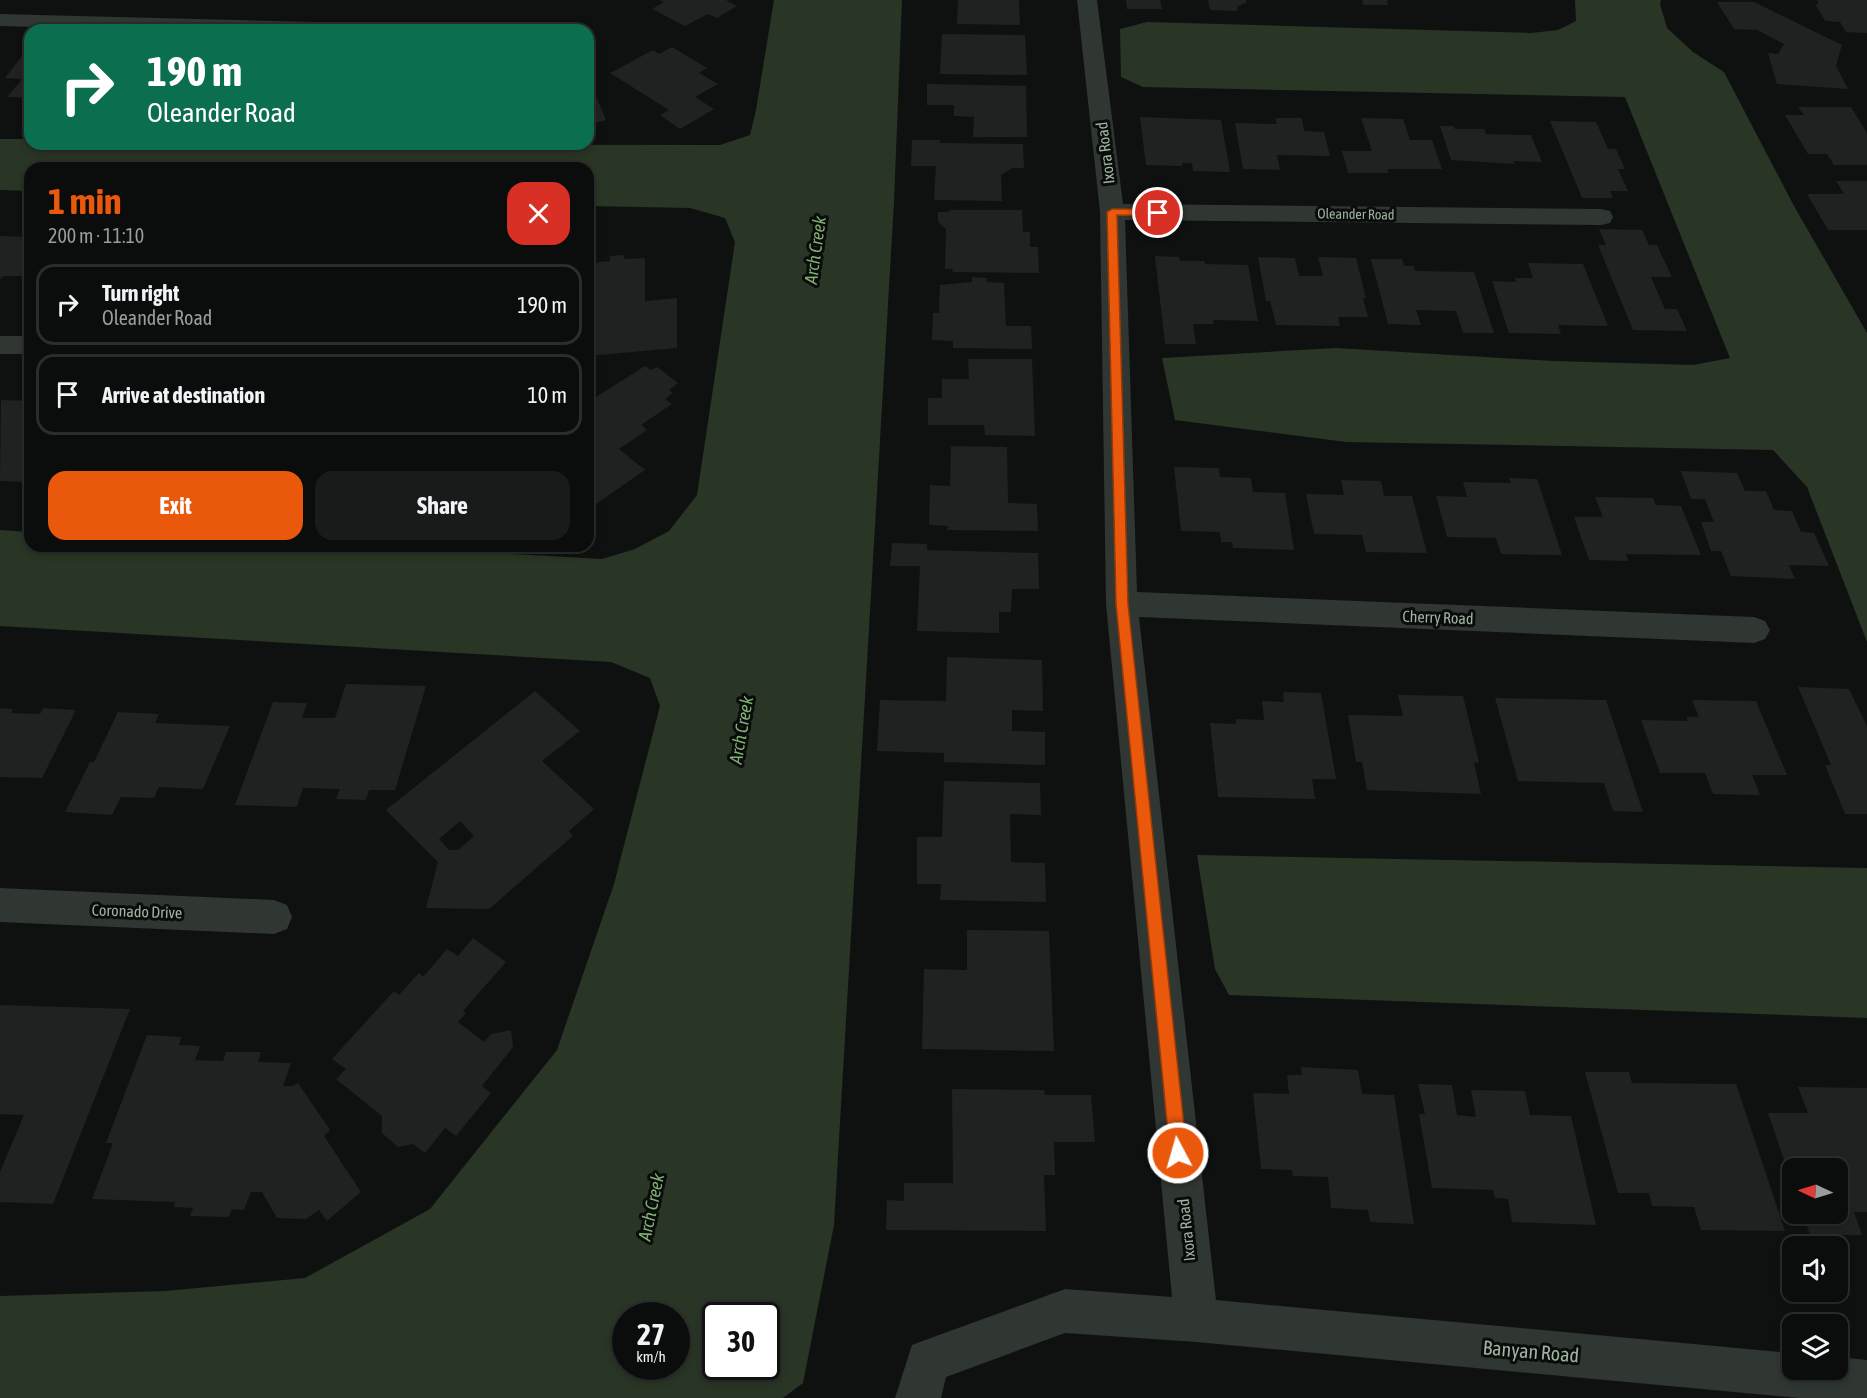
<!DOCTYPE html>
<html lang="en">
<head>
<meta charset="utf-8">
<style>
  body { margin:0; font-family:"Asap Condensed",sans-serif; background:#191b1a; color:#f1f3f6; height:100vh; display:flex; flex-direction:column; font-size:22px; white-space:nowrap }
  * { box-sizing:border-box; margin:0 }
  p { font-size:20px; color:#9a9c9d }
  .icon { flex:none; width:33px; height:33px; fill:none; stroke:currentColor; stroke-width:2; stroke-linecap:round; stroke-linejoin:round }
  .map { position:relative; flex:1; overflow:hidden }
  .side { position:absolute; left:24px; top:162px; width:570px; height:390px; display:flex; flex-direction:column; background:#0b0d0c; border-radius:18px; box-shadow:0 3px 9px #0003,0 0 0 2px #2b2d2d }
  .side>* { flex:none }
  .hud { position:absolute; left:24px; top:24px; width:570px; height:126px; border-radius:18px; box-shadow:0 3px 9px #0003,0 0 0 2px #2b2d2d; background:#0b6e4f; color:#fff; overflow:hidden }
  .needle { width:39px; rotate:274deg }
  .buttons { position:absolute; left:1782px; top:1158px; display:grid; gap:12px }
  .buttons a { display:grid; place-items:center; width:66px; height:66px; border-radius:12px; background:#0b0d0c; box-shadow:0 3px 9px #0003,0 0 0 2px #2b2d2d; font-size:30px }
  .speed { position:absolute; left:612px; top:1302px; display:flex; gap:12px; font-size:30px; font-weight:700; text-align:center }
  .speed>* { display:grid; place-content:center; width:78px; height:78px; border-radius:50%; background:#0b0d0c; box-shadow:0 3px 9px #0003,0 0 0 2px #2b2d2d; line-height:1 }
  .speed small { font-size:15px; font-weight:400 }
  .speed .limit { border:3px solid #111; border-radius:9px; background:#fff; color:#111 }
  .pin { position:absolute; display:grid; place-items:center; width:51px; height:51px; color:#fff; margin:-26px; border:3px solid #fff; border-radius:50%; box-shadow:0 2px 6px #0007 }
  .me { position:absolute; width:66px; margin:-33px; rotate:354deg; stroke-linejoin:round; filter:drop-shadow(0 0 4px #0008) }
  .turn { display:flex; align-items:center; gap:21px; height:126px; padding:0 24px; font-size:27px }
  .turn .icon { width:78px; height:78px; stroke-width:2.5 }
  .turn b { display:block; font-size:42px; line-height:51px }
  .round { display:grid; place-items:center; flex:none; width:63px; height:63px; border-radius:18px; background:#191b1a }
  .summary { display:flex; align-items:center; justify-content:space-between; height:102px; padding:0 24px }
  h1 { font-size:36px; font-weight:700; line-height:45px; color:#ea580c }
  .primary-button { display:flex; gap:12px; margin-top:auto; padding:12px 24px }
  .primary-button a { flex:1; height:69px; border-radius:18px; background:#ea580c; color:#fff; font-size:24px; font-weight:700; line-height:69px; text-align:center }
  .primary-button a+a { background:#191b1a; color:#f1f3f6 }
  ul { padding:0; list-style:none }
  li { display:flex; align-items:center; gap:18px; height:81px; margin:0 12px 9px; padding:0 12px; border:3px solid #2b2d2d; border-radius:18px }
  li div { flex:1 }
  li b { display:block; font-size:22px }
  li em { font-style:normal }
  .map>svg:first-child { display:block }
</style>
</head>
<body>
<div class="map">
<svg width="1867" height="1398" viewBox="0 0 1867 1398">
  <rect width="100%" height="100%" fill="#0f1110"/>
  <path fill="#293525" fill-rule="evenodd" d="M 774,0 L 902,0 L 894,202 L 834,1225 L 803,1383 L 783,1398 L 0,1398 L 0,1296 L 165,1291 L 305,1278 L 430,1209 L 557,1050 L 614,884 L 660,706 L 650,678 L 611,662 L 0,626 L 0,530 L 30,532 L 30,546 L 236,546 L 279,549 L 439,550 L 602,559 L 635,549 L 669,531 L 697,495 L 735,242 L 725,218 L 690,208 L 588,206 L 588,168 L 30,168 L 30,191 L 0,190 L 0,139 L 30,139 L 30,144 L 720,145 L 750,135 L 756,110 ZM 626,1316 L 676,1316 L 676,1366 L 626,1366 ZM 716,1316 L 766,1316 L 766,1366 L 716,1366 Z
    M 1575,0 L 1661,0 L 1660,4 L 1667,28 L 1693,52 L 1724,72 L 1794,206 L 1867,333 L 1867,642 L 1807,487 L 1773,450 L 1346,442 L 1175,420 L 1162,358 L 1336,348 L 1553,361 L 1693,365 L 1730,358 L 1625,97 L 1143,87 L 1121,77 L 1120,29 L 1147,22 L 1531,33 L 1558,30 L 1576,21 Z
    M 1197,855 L 1867,868 L 1867,1018 L 1229,995 L 1215,969 Z"/>
  <path fill="#1f2220" fill-rule="evenodd" d="M 660,0 L 726,0 L 737,6 L 717,18 L 708,14 L 685,26 L 652,9 L 664,2 Z
    M 958,0 L 1019,0 L 1020,25 L 957,24 Z
    M 1126,0 L 1160,0 L 1162,9 L 1127,9 Z
    M 1208,0 L 1246,0 L 1246,3 L 1238,6 L 1237,11 L 1210,10 Z
    M 1362,0 L 1387,0 L 1388,5 L 1363,5 Z
    M 1817,0 L 1867,0 L 1867,33 L 1846,32 L 1840,22 L 1825,21 L 1815,4 L 1819,4 Z
    M 1717,2 L 1754,2 L 1842,45 L 1836,66 L 1848,89 L 1777,84 L 1768,53 L 1778,54 L 1784,44 L 1757,30 L 1734,29 Z
    M 942,34 L 1025,35 L 1027,75 L 940,74 Z
    M 672,47 L 707,68 L 699,73 L 718,84 L 695,97 L 714,109 L 680,129 L 660,115 L 669,110 L 610,73 L 653,50 L 659,54 Z
    M 22,56 L 30,57 L 30,98 L 7,97 L 22,79 L 5,78 Z
    M 588,78 L 606,120 L 588,125 Z
    M 927,84 L 1026,86 L 1027,137 L 973,137 L 974,117 L 954,116 L 954,105 L 927,105 Z
    M 1798,107 L 1851,107 L 1867,133 L 1867,165 L 1834,165 L 1827,154 L 1808,154 L 1785,115 L 1804,115 Z
    M 1140,117 L 1221,120 L 1230,172 L 1193,171 L 1192,163 L 1182,163 L 1182,166 L 1146,165 Z
    M 1275,118 L 1302,118 L 1304,131 L 1324,132 L 1330,156 L 1277,155 L 1280,170 L 1243,169 L 1235,123 L 1277,124 Z
    M 1361,118 L 1403,119 L 1410,140 L 1432,140 L 1442,169 L 1387,169 L 1389,173 L 1348,173 L 1342,151 L 1372,151 Z
    M 1550,121 L 1596,122 L 1608,149 L 1616,149 L 1625,169 L 1618,169 L 1628,191 L 1610,191 L 1613,198 L 1582,198 Z
    M 1440,126 L 1454,126 L 1455,129 L 1484,129 L 1486,134 L 1531,135 L 1542,162 L 1513,161 L 1515,164 L 1451,160 Z
    M 912,140 L 940,140 L 940,143 L 1023,144 L 1024,168 L 1012,168 L 1001,175 L 1002,201 L 934,200 L 936,166 L 911,166 Z
    M 1836,181 L 1867,181 L 1867,230 L 1828,230 L 1807,194 L 1844,194 Z
    M 949,210 L 1022,210 L 1023,232 L 1030,232 L 1030,247 L 1038,247 L 1039,273 L 953,272 L 952,269 L 945,269 L 946,229 L 938,222 L 938,212 L 949,212 Z
    M 1599,229 L 1642,230 L 1649,245 L 1657,245 L 1672,277 L 1651,277 L 1665,309 L 1677,309 L 1687,331 L 1633,330 L 1598,245 L 1606,245 Z
    M 0,236 L 30,237 L 30,276 L 3,276 L 0,280 Z
    M 624,255 L 624,259 L 645,258 L 645,301 L 677,298 L 677,348 L 588,356 L 588,268 L 598,262 L 610,261 L 610,256 Z
    M 1155,256 L 1179,257 L 1180,261 L 1204,261 L 1205,264 L 1248,265 L 1258,321 L 1213,320 L 1214,324 L 1193,324 L 1196,344 L 1165,344 Z
    M 1258,257 L 1295,258 L 1299,276 L 1323,276 L 1318,257 L 1356,258 L 1366,298 L 1363,298 L 1368,317 L 1338,317 L 1340,326 L 1276,325 L 1270,301 L 1266,301 Z
    M 1371,259 L 1402,259 L 1404,266 L 1414,266 L 1415,271 L 1474,272 L 1494,333 L 1463,333 L 1456,311 L 1416,310 L 1421,325 L 1388,324 Z
    M 1528,263 L 1583,264 L 1608,326 L 1558,325 L 1561,334 L 1509,333 L 1492,281 L 1516,282 L 1515,278 L 1533,278 Z
    M 972,277 L 987,278 L 987,282 L 1004,283 L 1006,326 L 1031,326 L 1032,349 L 953,348 L 953,341 L 932,340 L 933,313 L 939,313 L 940,285 L 972,282 Z
    M 968,359 L 1032,359 L 1035,436 L 985,435 L 984,425 L 928,425 L 928,398 L 942,398 L 942,379 L 969,379 Z
    M 645,366 L 651,370 L 657,367 L 678,383 L 669,390 L 673,393 L 665,399 L 672,404 L 641,425 L 647,430 L 619,449 L 645,470 L 596,504 L 588,498 L 588,402 Z
    M 1,400 L 30,401 L 30,470 L 23,482 L 0,481 Z
    M 951,446 L 1007,447 L 1008,503 L 1037,504 L 1038,531 L 947,530 L 948,526 L 929,525 L 930,485 L 950,486 Z
    M 1174,467 L 1219,468 L 1220,477 L 1251,478 L 1253,492 L 1285,493 L 1294,550 L 1233,548 L 1232,542 L 1221,542 L 1220,532 L 1181,531 Z
    M 1681,471 L 1737,473 L 1745,491 L 1766,491 L 1774,510 L 1792,511 L 1801,532 L 1814,533 L 1829,566 L 1789,565 L 1795,579 L 1731,576 L 1721,551 L 1711,551 L 1701,522 L 1714,522 L 1705,499 L 1691,499 Z
    M 1509,478 L 1537,479 L 1562,555 L 1501,554 L 1496,538 L 1447,537 L 1436,496 L 1467,497 L 1463,482 L 1511,483 Z
    M 1341,480 L 1381,481 L 1384,496 L 1412,496 L 1427,553 L 1366,552 L 1362,535 L 1314,534 L 1306,494 L 1344,495 Z
    M 1595,497 L 1653,498 L 1656,505 L 1681,506 L 1701,555 L 1626,554 L 1628,561 L 1589,560 L 1574,517 L 1603,517 Z
    M 892,543 L 927,544 L 927,550 L 1038,553 L 1039,589 L 1012,589 L 1011,612 L 999,612 L 999,633 L 917,631 L 920,566 L 890,566 Z
    M 947,657 L 1042,660 L 1043,711 L 1012,710 L 1012,731 L 1045,732 L 1045,765 L 944,762 L 944,753 L 877,751 L 880,700 L 946,701 Z
    M 346,684 L 426,686 L 395,790 L 369,790 L 366,800 L 336,799 L 340,789 L 303,788 L 297,807 L 235,805 L 273,702 L 307,703 L 302,718 L 335,718 Z
    M 1798,687 L 1849,689 L 1867,726 L 1867,814 L 1845,814 L 1825,765 L 1831,765 Z
    M 535,691 L 580,731 L 542,761 L 594,809 L 569,831 L 573,836 L 489,909 L 426,908 L 438,862 L 386,810 ZM 460,821 L 474,836 L 458,850 L 449,850 L 439,839 Z
    M 1283,692 L 1321,693 L 1336,779 L 1312,779 L 1315,799 L 1218,797 L 1210,723 L 1236,724 L 1236,719 L 1264,720 L 1262,701 L 1284,702 Z
    M 1398,695 L 1463,696 L 1479,762 L 1474,763 L 1481,794 L 1367,790 L 1362,762 L 1356,762 L 1348,715 L 1403,716 Z
    M 1495,698 L 1606,700 L 1643,812 L 1613,811 L 1604,783 L 1518,781 Z
    M 1692,700 L 1756,701 L 1787,775 L 1752,775 L 1760,795 L 1713,794 L 1705,773 L 1660,773 L 1641,720 L 1688,721 L 1686,717 L 1699,717 Z
    M 0,708 L 13,709 L 11,713 L 40,714 L 43,708 L 76,710 L 42,778 L 0,777 Z
    M 118,712 L 159,714 L 155,723 L 230,726 L 203,789 L 159,787 L 154,798 L 121,797 L 112,815 L 65,812 L 90,762 L 94,762 Z
    M 944,781 L 1040,783 L 1041,815 L 1010,814 L 1011,862 L 1045,863 L 1046,902 L 940,900 L 941,884 L 917,884 L 917,837 L 942,837 Z
    M 967,930 L 1049,931 L 1054,1051 L 922,1049 L 924,969 L 967,970 Z
    M 473,938 L 506,962 L 463,1011 L 466,1013 L 458,1022 L 484,1042 L 491,1034 L 511,1030 L 513,1047 L 482,1086 L 491,1093 L 456,1136 L 445,1128 L 425,1153 L 413,1144 L 398,1147 L 382,1133 L 382,1116 L 336,1079 L 346,1069 L 332,1059 L 394,991 L 399,995 L 419,973 L 423,977 L 447,949 L 458,956 Z
    M 0,1005 L 130,1009 L 53,1204 L 0,1202 L 0,1172 L 24,1115 L 0,1114 Z
    M 147,1035 L 181,1037 L 179,1045 L 200,1046 L 195,1060 L 223,1061 L 226,1052 L 261,1052 L 258,1062 L 291,1063 L 283,1086 L 293,1086 L 298,1083 L 330,1130 L 324,1136 L 361,1192 L 327,1221 L 319,1210 L 306,1219 L 277,1218 L 262,1192 L 251,1192 L 244,1210 L 232,1209 L 229,1217 L 190,1216 L 193,1208 L 174,1207 L 175,1202 L 92,1199 L 113,1143 L 106,1143 Z
    M 1301,1067 L 1358,1070 L 1362,1094 L 1394,1095 L 1414,1224 L 1370,1222 L 1368,1210 L 1331,1208 L 1328,1177 L 1293,1176 L 1292,1170 L 1261,1169 L 1253,1093 L 1289,1094 L 1287,1075 L 1302,1075 Z
    M 1585,1072 L 1629,1072 L 1632,1083 L 1736,1084 L 1785,1231 L 1701,1230 L 1694,1207 L 1652,1206 L 1649,1193 L 1618,1193 Z
    M 1418,1084 L 1452,1085 L 1457,1115 L 1476,1117 L 1471,1090 L 1525,1091 L 1530,1115 L 1571,1116 L 1596,1225 L 1512,1222 L 1508,1199 L 1495,1198 L 1493,1190 L 1432,1188 L 1419,1114 L 1425,1114 Z
    M 1798,1087 L 1867,1088 L 1867,1212 L 1854,1212 L 1862,1235 L 1810,1235 L 1803,1214 L 1838,1214 L 1838,1168 L 1792,1168 L 1792,1183 L 1768,1113 L 1808,1113 Z
    M 952,1089 L 1044,1090 L 1045,1095 L 1091,1095 L 1095,1142 L 1054,1142 L 1055,1175 L 1044,1175 L 1046,1231 L 886,1230 L 887,1200 L 904,1201 L 904,1183 L 953,1183 Z"/>
  <g fill="none" stroke-linecap="round" stroke-linejoin="round">
    <path fill="#303631" fill-rule="evenodd" d="M 1077,0 L 1097,0 L 1123,204 L 1601,209 L 1610,211 L 1613,217 L 1610,223 L 1601,225 L 1125,220 L 1137,592 L 1754,617 L 1765,621 L 1770,630 L 1765,639 L 1754,643 L 1139,617 L 1216,1300 L 1792,1353 L 1792,1370 L 1838,1370 L 1838,1357 L 1867,1360 L 1867,1398 L 1799,1398 L 1196,1342 L 1065,1333 L 946,1377 L 941,1398 L 895,1398 L 912,1345 L 928,1339 L 1065,1289 L 1172,1297 L 1106,604 L 1100,212 Z
      M 0,14 L 390,24 L 398,25 L 401,30 L 140,30 L 0,26 Z
      M 0,336 L 30,336 L 30,354 L 0,354 Z
      M 0,888 L 274,900 L 287,905 L 292,917 L 287,929 L 274,934 L 0,922 Z"/>
  </g>
  <path fill="#ea580c" stroke="#983908" stroke-width="1.5" d="M 1112,209 L 1158,209 L 1163,213 L 1158,216 L 1117,215 L 1128,604 L 1187,1153 L 1184,1159 L 1178,1162 L 1172,1159 L 1170,1153 L 1116,604 L 1107,212 Z"/>
  <g text-anchor="middle" dominant-baseline="central" stroke-width="6" stroke-linejoin="round" paint-order="stroke">
    <g font-size="14" fill="#9fb39f" stroke="#0a0c0b">
      <text transform="translate(1356 214) rotate(1)">Oleander Road</text>
    </g>
    <g font-size="16" fill="#9fb39f" stroke="#0a0c0b">
      <text transform="translate(1105 153) rotate(-97)">Ixora Road</text>
      <text transform="translate(1438 617) rotate(2)">Cherry Road</text>
      <text transform="translate(137 911) rotate(2)">Coronado Drive</text>
      <text transform="translate(1186 1230) rotate(-96)">Ixora Road</text>
    </g>
    <g font-size="18" font-style="italic" fill="#81b173" stroke="#0a0c0b">
      <text transform="translate(815 250) rotate(-82)">Arch Creek</text>
      <text transform="translate(741 730) rotate(-80)">Arch Creek</text>
      <text transform="translate(651 1207) rotate(-78)">Arch Creek</text>
    </g>
    <g font-size="20" fill="#9fb39f" stroke="#0a0c0b">
      <text transform="translate(1531 1351) rotate(5)">Banyan Road</text>
    </g>
  </g>
</svg>
<div class="buttons">
<a><svg class="needle" viewBox="-14 -14 28 28"><path d="M0-13l5 13h-10z" fill="#e53935"/><path d="M0 13l5-13h-10z" fill="#9a9c9d"/></svg></a>
<a><svg class="icon" aria-label="sound" viewBox="0 0 24 24"><path d="M4 9h4l5-4v14l-5-4H4zM17 9q2 3 0 6"/></svg></a>
<a><svg class="icon" aria-label="layers" viewBox="0 0 24 24"><path d="M12 4l9 5-9 5-9-5zM3 14l9 5 9-5"/></svg></a>
</div>
<div class="speed"><div>27<small>km/h</small></div><div class="limit">30</div></div>
<div class="pin" style="left:1158px;top:213px;background:#d93025"><svg class="icon" aria-label="arrive" viewBox="0 0 24 24"><path d="M6 21V4h12l-3 4 3 4H6"/></svg></div>
<svg class="me" style="left:1178px;top:1153px" viewBox="-20 -20 40 40"><circle r="17" fill="#ea580c" stroke="#fff" stroke-width="3"/><path d="M0-11L8 9 0 5-8 9z" fill="#fff"/></svg>
<div class="hud">
<div class="turn"><svg class="icon" aria-label="right" viewBox="0 0 24 24"><path d="M7 20v-9h11M14 6l5 5-5 5"/></svg><div><b>190 m</b>Oleander Road</div></div>
</div>
<section class="side">
<div class="summary"><div><h1>1 min</h1><p>200 m · 11:10</p></div><a class="round" style="background:#d93025;color:#fff"><svg class="icon" aria-label="close" viewBox="0 0 24 24"><path d="M6 6l12 12M18 6L6 18"/></svg></a></div>
<ul>
<li><svg class="icon" aria-label="right" viewBox="0 0 24 24"><path d="M7 20v-9h11M14 6l5 5-5 5"/></svg><div><b>Turn right</b><p>Oleander Road</p></div><em>190 m</em></li>
<li><svg class="icon" aria-label="arrive" viewBox="0 0 24 24"><path d="M6 21V4h12l-3 4 3 4H6"/></svg><div><b>Arrive at destination</b></div><em>10 m</em></li>
</ul>
<div class="primary-button"><a>Exit</a><a>Share</a></div>
</section>
</div>
</body>
</html>
